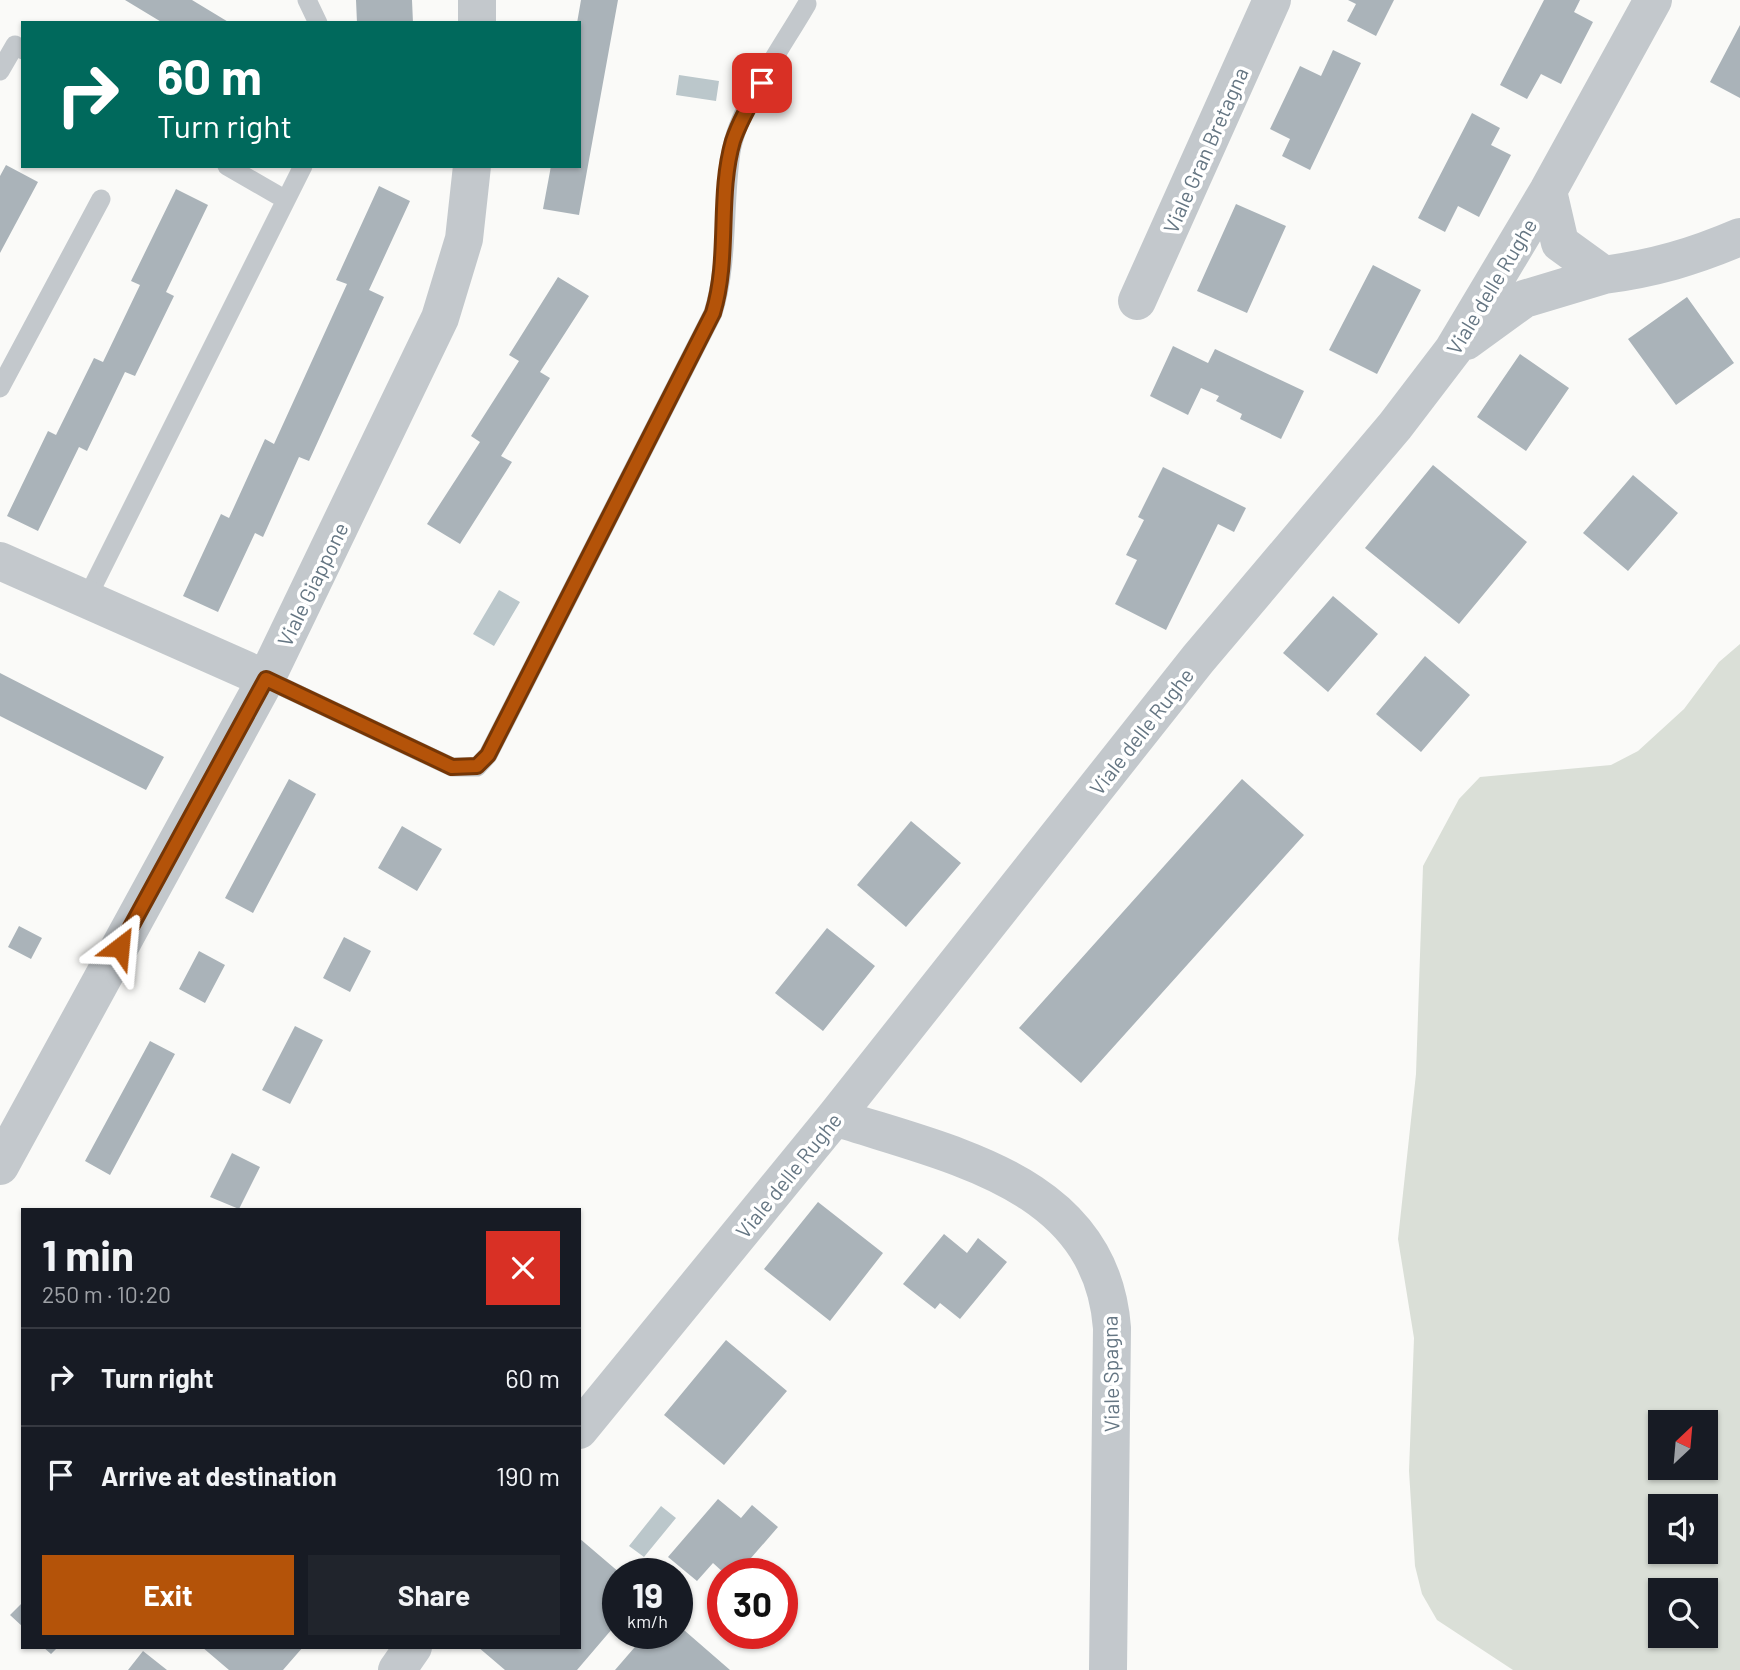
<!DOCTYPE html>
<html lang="en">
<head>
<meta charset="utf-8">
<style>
  body { margin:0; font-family:Barlow,sans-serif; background:#20242c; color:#f1f3f6; height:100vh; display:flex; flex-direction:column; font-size:26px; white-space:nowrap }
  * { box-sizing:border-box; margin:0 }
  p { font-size:23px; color:#9ea1a6 }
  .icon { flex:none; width:38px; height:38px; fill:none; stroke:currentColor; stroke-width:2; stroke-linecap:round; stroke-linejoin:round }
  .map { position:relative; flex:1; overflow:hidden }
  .details { position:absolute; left:21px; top:1208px; width:560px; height:441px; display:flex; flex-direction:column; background:#171b24; border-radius:0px; box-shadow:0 2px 5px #0004 }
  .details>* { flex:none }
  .guide { position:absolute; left:21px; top:21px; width:560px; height:147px; border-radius:0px; box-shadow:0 2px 5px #0004; background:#00695c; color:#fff; overflow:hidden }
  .needle { width:46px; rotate:26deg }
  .controls { position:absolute; left:1648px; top:1410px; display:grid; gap:14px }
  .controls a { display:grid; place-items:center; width:70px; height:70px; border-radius:0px; background:#171b24; box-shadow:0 2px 5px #0004; font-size:35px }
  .speed { position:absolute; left:602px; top:1558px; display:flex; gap:14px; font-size:35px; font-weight:700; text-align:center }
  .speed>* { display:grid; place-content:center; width:91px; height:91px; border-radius:50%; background:#171b24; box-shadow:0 2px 5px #0004; line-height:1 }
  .speed small { font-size:18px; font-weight:400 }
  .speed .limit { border:10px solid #d22; background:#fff; color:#111 }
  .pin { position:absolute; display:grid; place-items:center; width:60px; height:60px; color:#fff; margin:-30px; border-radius:14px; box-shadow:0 4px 10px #0006 }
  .me { position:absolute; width:77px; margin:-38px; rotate:29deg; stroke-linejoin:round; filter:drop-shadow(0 0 5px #0008) }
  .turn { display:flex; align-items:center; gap:24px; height:147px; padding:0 21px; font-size:32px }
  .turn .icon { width:91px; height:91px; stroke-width:2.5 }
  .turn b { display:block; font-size:49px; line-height:60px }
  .round { display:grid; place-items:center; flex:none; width:74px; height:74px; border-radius:0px; background:#20242c }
  .overview { display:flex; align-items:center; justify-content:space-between; height:119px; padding:0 21px }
  h1 { font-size:42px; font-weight:700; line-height:52px }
  .action { display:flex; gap:14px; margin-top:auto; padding:14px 21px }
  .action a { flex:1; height:80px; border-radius:0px; background:#b45309; color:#fff; font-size:28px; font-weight:700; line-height:80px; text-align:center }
  .action a+a { background:#20242c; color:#f1f3f6 }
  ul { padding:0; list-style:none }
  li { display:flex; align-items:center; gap:21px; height:98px; padding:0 21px; border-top:2px solid #363941 }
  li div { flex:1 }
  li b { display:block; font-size:26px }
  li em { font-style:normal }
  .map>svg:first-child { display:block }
</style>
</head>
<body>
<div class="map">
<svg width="1740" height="1670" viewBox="0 0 1740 1670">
  <rect width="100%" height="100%" fill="#fafaf8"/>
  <path fill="#dadfd7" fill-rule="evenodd" d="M 1740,644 L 1740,1670 L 1513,1670 L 1437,1620 L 1422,1594 L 1415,1566 L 1409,1471 L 1414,1338 L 1398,1239 L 1416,1074 L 1423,866 L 1459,799 L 1480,777 L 1611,765 L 1638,751 L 1684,709 L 1719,662 ZM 1661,1423 L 1706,1423 L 1706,1468 L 1661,1468 ZM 1661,1507 L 1706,1507 L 1706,1552 L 1661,1552 ZM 1661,1591 L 1706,1591 L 1706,1636 L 1661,1636 Z"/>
  <path fill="#bbc7cb" d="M 679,75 L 719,81 L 716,101 L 676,95 Z
    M 499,590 L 520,602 L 494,646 L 473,634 Z
    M 661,1506 L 676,1518 L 644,1557 L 629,1546 Z"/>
  <path fill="#aab3b9" d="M 125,0 L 192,0 L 230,23 L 163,23 Z
    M 356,0 L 412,0 L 413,23 L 357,23 Z
    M 581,0 L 618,0 L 579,215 L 543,209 L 551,166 L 579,166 L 579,23 L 577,23 Z
    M 1348,0 L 1394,0 L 1376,36 L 1347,21 L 1356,4 Z
    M 1544,0 L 1580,0 L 1574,12 L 1593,22 L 1561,84 L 1541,74 L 1527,99 L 1500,85 Z
    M 1740,25 L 1740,98 L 1710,82 Z
    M 1333,50 L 1361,63 L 1310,170 L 1282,156 L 1290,139 L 1270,129 L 1300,66 L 1321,76 Z
    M 1472,113 L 1500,128 L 1491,145 L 1511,155 L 1479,217 L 1458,206 L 1445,232 L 1418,218 Z
    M 6,165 L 38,182 L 0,253 L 0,176 Z
    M 379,186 L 410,201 L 369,290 L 384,297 L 309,461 L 299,457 L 263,537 L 255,533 L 218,612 L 183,596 L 221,514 L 229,518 L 265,439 L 274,444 L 347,284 L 336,280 Z
    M 176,189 L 208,205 L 166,292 L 174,296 L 135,376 L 125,372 L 87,451 L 79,447 L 38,531 L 7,516 L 48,431 L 56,435 L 94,358 L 103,362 L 140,285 L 131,281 Z
    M 1236,204 L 1286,226 L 1247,313 L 1197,291 Z
    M 1373,265 L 1421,290 L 1377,374 L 1329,350 Z
    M 558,277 L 589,296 L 540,372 L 550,378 L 501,456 L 512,462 L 460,544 L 427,524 L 480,442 L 471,436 L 519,361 L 509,355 Z
    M 1687,297 L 1734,363 L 1676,405 L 1628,339 Z
    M 1173,346 L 1208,363 L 1215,349 L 1304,391 L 1281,439 L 1240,419 L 1242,414 L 1216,401 L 1219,396 L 1201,388 L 1188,415 L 1150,396 Z
    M 1520,354 L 1569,388 L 1526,451 L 1477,417 Z
    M 1433,465 L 1527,542 L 1459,624 L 1365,548 Z
    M 1163,467 L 1246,508 L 1234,532 L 1218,524 L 1166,630 L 1115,604 L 1137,560 L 1126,555 L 1144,520 L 1138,517 Z
    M 1633,475 L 1678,513 L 1628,571 L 1583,533 Z
    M 1333,596 L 1378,634 L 1328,692 L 1283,653 Z
    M 1425,656 L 1470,695 L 1421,752 L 1376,714 Z
    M 0,673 L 164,757 L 146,790 L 0,716 Z
    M 289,779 L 316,794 L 253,913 L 225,898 Z
    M 1242,779 L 1304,835 L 1081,1083 L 1019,1028 Z
    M 911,821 L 961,863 L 906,927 L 857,885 Z
    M 402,826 L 442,849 L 417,891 L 378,868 Z
    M 19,926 L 42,938 L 31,959 L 8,947 Z
    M 827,928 L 875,966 L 823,1031 L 775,993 Z
    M 344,937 L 371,951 L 350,992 L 323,978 Z
    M 199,951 L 225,965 L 205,1003 L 179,989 Z
    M 295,1026 L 323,1040 L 290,1104 L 262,1090 Z
    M 150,1041 L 175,1054 L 110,1175 L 85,1161 Z
    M 232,1153 L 260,1167 L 239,1209 L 210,1197 Z
    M 818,1202 L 883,1253 L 830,1321 L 764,1269 Z
    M 944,1234 L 967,1253 L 978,1238 L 1007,1262 L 960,1319 L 940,1303 L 935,1309 L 903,1284 Z
    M 726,1340 L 787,1391 L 724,1465 L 664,1415 Z
    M 718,1499 L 741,1518 L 752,1505 L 778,1527 L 738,1573 L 724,1573 L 713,1563 L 697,1581 L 668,1557 Z
    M 579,1538 L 620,1573 L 618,1573 L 618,1622 L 577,1670 L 505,1670 L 478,1647 L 579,1647 Z
    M 23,1602 L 23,1627 L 10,1615 Z
    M 677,1624 L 730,1670 L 615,1670 L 647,1633 L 677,1633 Z
    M 43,1647 L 58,1647 L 51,1654 Z
    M 202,1647 L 303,1647 L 283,1670 L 229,1670 Z
    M 143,1651 L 167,1670 L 128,1670 Z"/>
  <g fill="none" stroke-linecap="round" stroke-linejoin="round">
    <path stroke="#c3c8cc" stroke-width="19" d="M 307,0 L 318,23
      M 0,71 L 15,45 L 23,50
      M 227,166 L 286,200
      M 0,388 L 101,199
      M 86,600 L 303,166
      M 266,679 L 452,767 L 477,767 L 488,755 L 713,313 C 729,262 723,205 731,152 C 738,108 784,44 807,4"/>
    <path stroke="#c3c8cc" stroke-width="38" d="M 477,23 L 477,0
      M 1604,275 C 1655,268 1693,257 1740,237
      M 1137,301 L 1272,0
      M 1466,341 L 1524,299 L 1604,275 L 1560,243 L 1548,191
      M 0,561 L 266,679
      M 835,1117 C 950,1155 1101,1181 1112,1328 L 1108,1670
      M 0,1166 L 266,679 L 440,318 L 464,239 L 472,166
      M 579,1430 L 835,1117 L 1198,659 L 1395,426 L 1453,350 L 1548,191 L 1653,0
      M 397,1670 L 413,1647"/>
  </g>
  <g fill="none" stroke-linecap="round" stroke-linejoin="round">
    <g stroke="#753606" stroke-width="18">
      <path id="route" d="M 120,947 L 266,679 L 452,767 L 477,766 L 488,755 L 713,313 C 730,258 717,196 733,141 C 740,120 751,102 762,83"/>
    </g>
    <use href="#route" stroke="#b45309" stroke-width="12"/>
  </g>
  <g text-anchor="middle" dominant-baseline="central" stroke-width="7" stroke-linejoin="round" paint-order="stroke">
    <g font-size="21" fill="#657683" stroke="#fff">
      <text transform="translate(1205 150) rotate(-66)">Viale Gran Bretagna</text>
      <text transform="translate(1491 286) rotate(-59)">Viale delle Rughe</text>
      <text transform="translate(312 584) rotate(-64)">Viale Giappone</text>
      <text transform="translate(1141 731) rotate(-52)">Viale delle Rughe</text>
      <text transform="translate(788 1175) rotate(-51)">Viale delle Rughe</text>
      <text transform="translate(1110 1374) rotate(-91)">Viale Spagna</text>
    </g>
  </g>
</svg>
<div class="controls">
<a><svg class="needle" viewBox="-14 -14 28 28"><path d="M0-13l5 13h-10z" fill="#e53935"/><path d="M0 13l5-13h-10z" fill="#9ea1a6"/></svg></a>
<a><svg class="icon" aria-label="sound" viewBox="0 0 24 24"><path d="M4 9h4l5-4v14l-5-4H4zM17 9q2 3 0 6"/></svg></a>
<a><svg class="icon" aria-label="search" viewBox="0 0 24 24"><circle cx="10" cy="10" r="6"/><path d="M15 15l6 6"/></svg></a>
</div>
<div class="speed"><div>19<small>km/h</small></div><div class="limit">30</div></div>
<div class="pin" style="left:762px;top:83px;background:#d93025"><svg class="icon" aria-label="arrive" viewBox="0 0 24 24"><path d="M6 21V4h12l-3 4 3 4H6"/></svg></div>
<svg class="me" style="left:120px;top:947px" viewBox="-20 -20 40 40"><path d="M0-17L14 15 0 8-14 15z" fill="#b45309" stroke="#fff" stroke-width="4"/></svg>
<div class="guide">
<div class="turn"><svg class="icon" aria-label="right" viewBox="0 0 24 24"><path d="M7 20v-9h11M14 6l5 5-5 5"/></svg><div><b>60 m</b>Turn right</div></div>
</div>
<section class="details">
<div class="overview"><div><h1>1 min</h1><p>250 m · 10:20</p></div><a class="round" style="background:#d93025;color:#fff"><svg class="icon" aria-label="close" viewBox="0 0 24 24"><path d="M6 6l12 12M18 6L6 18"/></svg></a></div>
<ul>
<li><svg class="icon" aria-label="right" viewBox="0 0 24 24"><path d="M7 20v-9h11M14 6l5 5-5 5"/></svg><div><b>Turn right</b></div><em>60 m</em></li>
<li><svg class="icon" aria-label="arrive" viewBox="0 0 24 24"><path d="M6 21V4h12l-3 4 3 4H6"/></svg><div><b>Arrive at destination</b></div><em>190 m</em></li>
</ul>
<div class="action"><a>Exit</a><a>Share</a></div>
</section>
</div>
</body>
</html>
